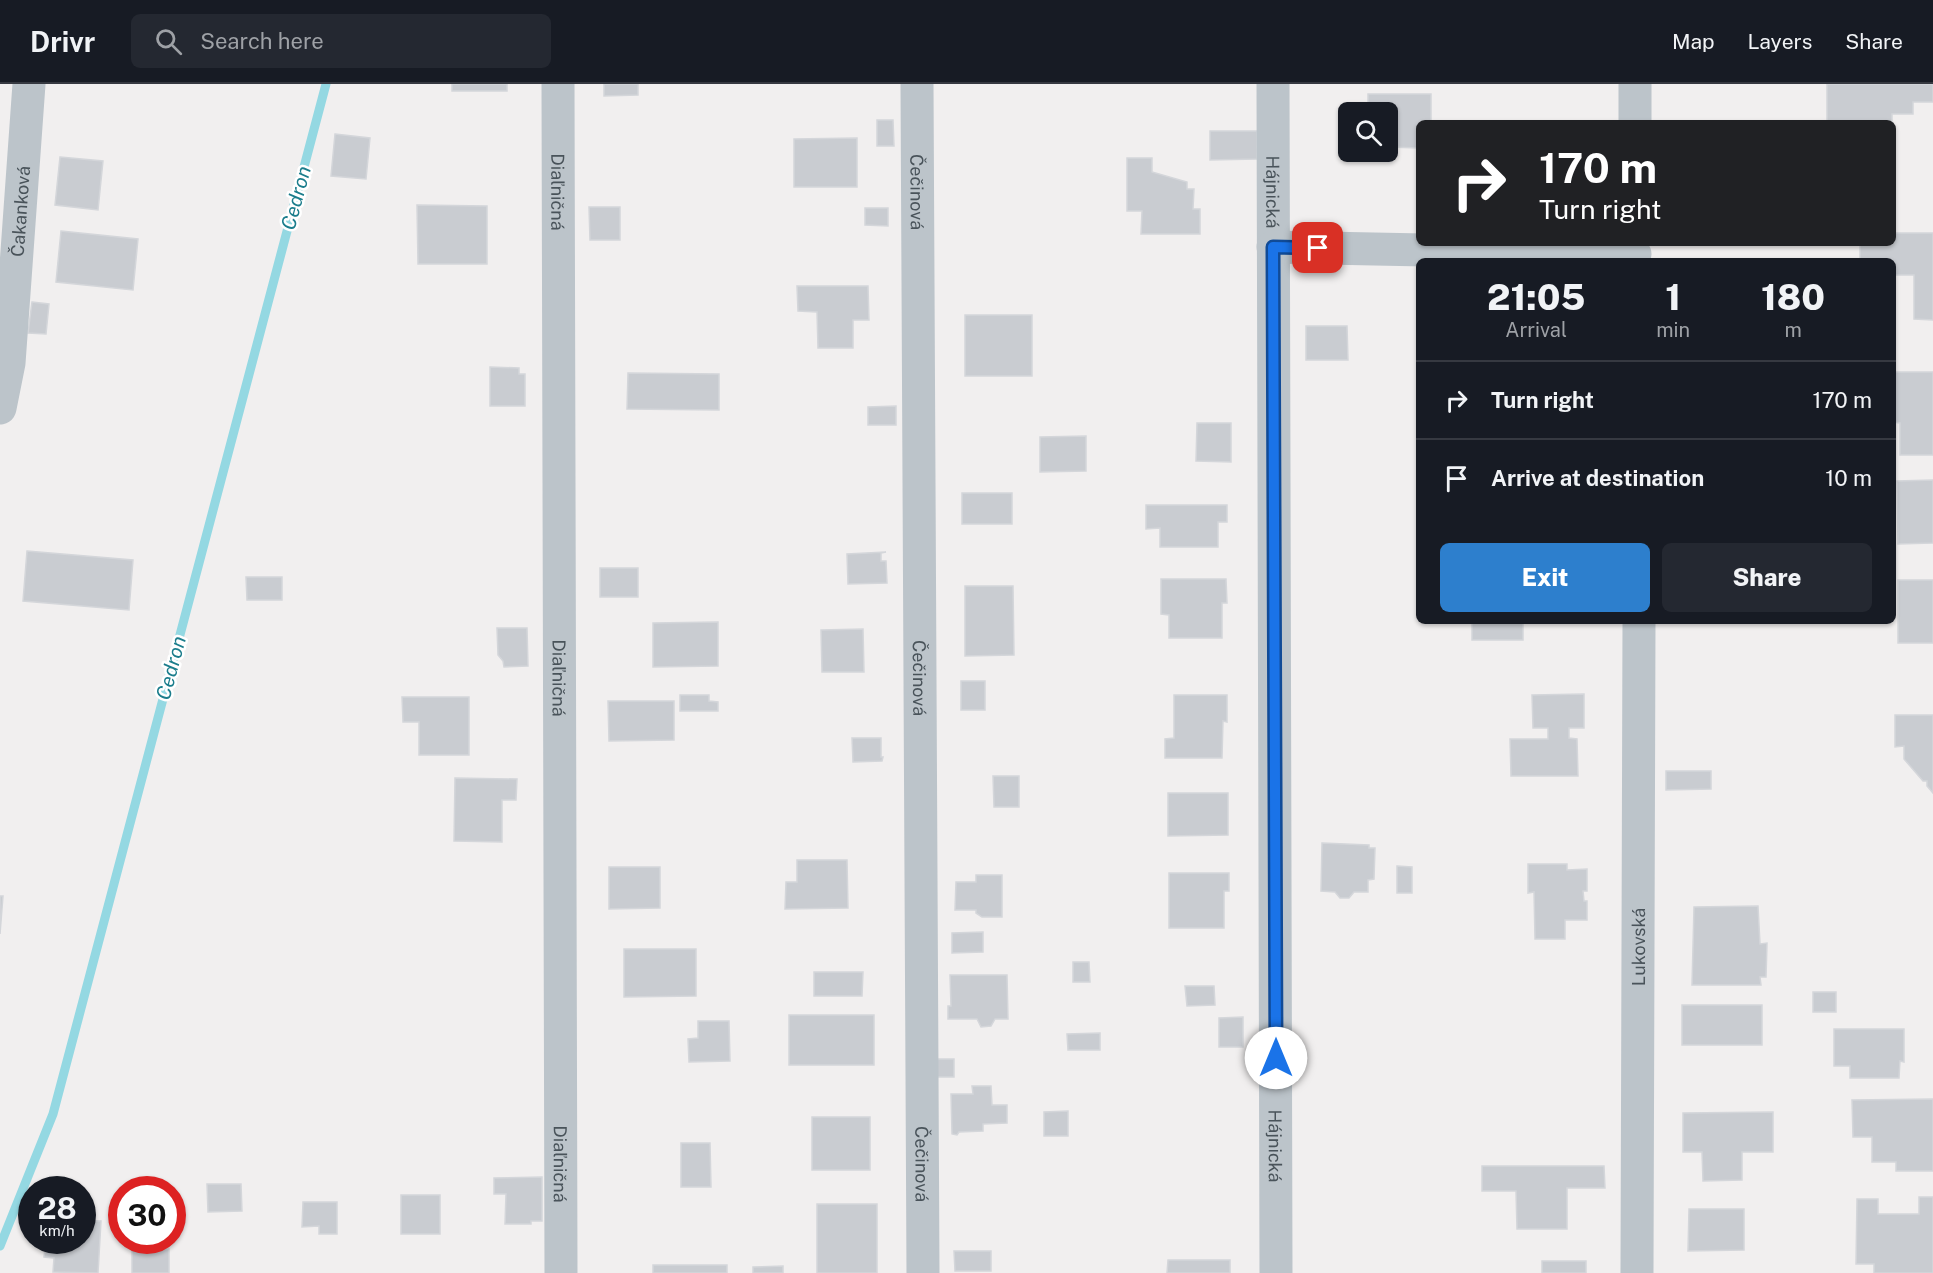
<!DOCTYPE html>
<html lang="en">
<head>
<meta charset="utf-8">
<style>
  body { margin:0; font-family:"Public Sans",sans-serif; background:#242831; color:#f1f3f6; height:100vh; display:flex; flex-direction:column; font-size:22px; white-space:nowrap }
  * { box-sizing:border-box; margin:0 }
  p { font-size:20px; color:#9ea1a6 }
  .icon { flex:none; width:33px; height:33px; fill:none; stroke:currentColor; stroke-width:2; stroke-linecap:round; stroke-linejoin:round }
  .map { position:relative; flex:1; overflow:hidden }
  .sheet { position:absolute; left:1416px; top:174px; width:480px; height:366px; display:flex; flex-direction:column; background:#171b24; border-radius:9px; box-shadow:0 2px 4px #0004 }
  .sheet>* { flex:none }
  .banner { position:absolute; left:1416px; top:36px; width:480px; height:126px; border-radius:9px; box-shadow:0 2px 4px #0004; background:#202124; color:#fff; overflow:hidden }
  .controls { position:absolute; left:1338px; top:18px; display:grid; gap:12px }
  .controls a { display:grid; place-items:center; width:60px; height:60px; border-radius:9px; background:#171b24; box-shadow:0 2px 4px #0004; font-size:30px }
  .speed { position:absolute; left:18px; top:1092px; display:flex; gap:12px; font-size:30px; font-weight:700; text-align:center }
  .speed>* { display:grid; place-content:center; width:78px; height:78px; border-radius:50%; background:#171b24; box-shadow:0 2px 4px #0004; line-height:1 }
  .speed small { font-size:15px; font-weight:400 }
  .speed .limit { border:9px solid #d22; background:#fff; color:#111 }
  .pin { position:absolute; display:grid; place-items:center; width:51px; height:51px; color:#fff; margin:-26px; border-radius:12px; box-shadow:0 3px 9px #0006 }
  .me { position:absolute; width:66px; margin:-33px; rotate:0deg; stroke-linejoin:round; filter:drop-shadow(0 0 4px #0008) }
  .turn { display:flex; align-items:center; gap:21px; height:126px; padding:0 24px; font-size:27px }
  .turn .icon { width:78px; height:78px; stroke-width:2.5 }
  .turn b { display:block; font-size:42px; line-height:51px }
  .eta { display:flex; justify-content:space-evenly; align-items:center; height:102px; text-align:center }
  .eta b { font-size:36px; font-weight:800; line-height:42px }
  .cta { display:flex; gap:12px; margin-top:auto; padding:12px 24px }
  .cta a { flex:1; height:69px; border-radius:9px; background:#2d7fcd; color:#fff; font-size:24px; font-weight:800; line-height:69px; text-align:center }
  .cta a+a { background:#242831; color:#f1f3f6 }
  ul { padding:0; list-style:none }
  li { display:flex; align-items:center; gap:18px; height:78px; padding:0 24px; border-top:2px solid #363941 }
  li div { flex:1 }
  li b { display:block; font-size:22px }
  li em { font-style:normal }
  header { display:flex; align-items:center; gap:36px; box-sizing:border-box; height:84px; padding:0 30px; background:#171b24; border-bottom:2px solid #363941 }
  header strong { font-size:28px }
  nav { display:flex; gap:33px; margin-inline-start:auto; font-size:21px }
  .search { width:420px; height:54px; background:#242831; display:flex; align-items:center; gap:15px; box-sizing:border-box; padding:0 21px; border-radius:9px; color:#9ea1a6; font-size:22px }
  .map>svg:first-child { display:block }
</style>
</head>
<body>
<header>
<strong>Drivr</strong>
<div class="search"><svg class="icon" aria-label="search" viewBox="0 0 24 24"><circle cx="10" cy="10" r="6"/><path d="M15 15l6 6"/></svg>Search here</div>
<nav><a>Map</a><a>Layers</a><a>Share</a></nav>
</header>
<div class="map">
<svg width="1933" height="1189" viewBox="0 0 1933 1189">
  <rect width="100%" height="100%" fill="#f1efef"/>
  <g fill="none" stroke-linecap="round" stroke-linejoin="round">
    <path stroke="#94d8e2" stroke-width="9" d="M 0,1162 L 53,1030 L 326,0"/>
  </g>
  <path fill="#c9ccd1" stroke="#d4d6da" stroke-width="1.5" d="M 452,0 L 507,0 L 507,7 L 452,7 Z
    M 604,0 L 638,0 L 638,11 L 604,12 Z
    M 1827,0 L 1933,0 L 1933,18 L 1913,18 L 1913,30 L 1892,30 L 1892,37 L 1827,39 Z
    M 1368,10 L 1431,10 L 1431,39 L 1419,39 L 1419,64 L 1388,63 L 1388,28 L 1368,28 Z
    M 877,36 L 893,36 L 894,62 L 877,62 Z
    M 1210,47 L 1257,47 L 1257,75 L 1210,76 Z
    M 335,50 L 370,54 L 366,95 L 331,92 Z
    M 857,54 L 857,103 L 794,103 L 794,55 Z
    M 60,73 L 103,77 L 98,126 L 55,121 Z
    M 1127,74 L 1152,74 L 1152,88 L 1187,98 L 1187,105 L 1194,105 L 1193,125 L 1200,125 L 1200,150 L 1141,150 L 1142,127 L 1127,127 Z
    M 417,121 L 487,122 L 487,180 L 418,180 Z
    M 589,123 L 620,123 L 620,156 L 590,156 Z
    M 865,124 L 888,124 L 888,142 L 865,141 Z
    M 61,147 L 138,155 L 133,206 L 56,198 Z
    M 1893,149 L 1933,149 L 1933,236 L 1914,235 L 1914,191 L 1893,191 L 1893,177 L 1860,177 L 1860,159 L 1893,159 Z
    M 797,202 L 868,202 L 869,236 L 853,236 L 853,264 L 818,264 L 817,228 L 798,227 Z
    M 32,218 L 49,220 L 46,250 L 28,249 Z
    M 965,231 L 1032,231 L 1032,292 L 965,292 Z
    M 1306,242 L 1347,242 L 1348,276 L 1306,276 Z
    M 490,283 L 519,284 L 519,290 L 525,290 L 525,322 L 490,322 Z
    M 1893,288 L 1933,288 L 1933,371 L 1900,371 L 1900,339 L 1893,338 Z
    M 628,289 L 719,290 L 719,326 L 627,325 Z
    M 896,322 L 896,341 L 868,341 L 868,323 Z
    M 1197,339 L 1231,339 L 1231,378 L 1196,377 Z
    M 1086,352 L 1086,387 L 1040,388 L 1040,353 Z
    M 1933,396 L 1933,459 L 1898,460 L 1897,397 Z
    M 962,409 L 1012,409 L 1012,440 L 962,440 Z
    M 1146,421 L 1227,421 L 1227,438 L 1218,438 L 1218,463 L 1160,463 L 1160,444 L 1146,445 Z
    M 27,467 L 133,476 L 129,526 L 23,517 Z
    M 886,468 L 881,469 L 881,477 L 886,477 L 887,499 L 848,500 L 847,470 Z
    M 600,484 L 638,484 L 638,513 L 600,513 Z
    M 246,493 L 282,493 L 282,516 L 247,516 Z
    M 1161,495 L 1226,495 L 1227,519 L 1222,519 L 1222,554 L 1169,554 L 1169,531 L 1161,530 Z
    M 1898,496 L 1933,496 L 1933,559 L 1898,559 Z
    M 965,502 L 1013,502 L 1014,571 L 965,572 Z
    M 1472,537 L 1523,537 L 1523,556 L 1472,556 Z
    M 718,538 L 718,582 L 653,583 L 653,539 Z
    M 497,544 L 527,544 L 528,582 L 504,583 L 503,577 L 498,571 Z
    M 863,545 L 864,588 L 822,588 L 821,546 Z
    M 961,597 L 985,597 L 985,626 L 961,626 Z
    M 1584,610 L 1584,644 L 1569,644 L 1569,654 L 1577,655 L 1578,692 L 1511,692 L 1510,655 L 1548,655 L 1548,644 L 1533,644 L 1532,611 Z
    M 680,611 L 709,611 L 709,617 L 718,618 L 718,627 L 680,627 Z
    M 1174,611 L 1227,611 L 1227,638 L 1223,637 L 1222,674 L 1165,674 L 1165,655 L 1174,654 Z
    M 402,613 L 469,613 L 469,671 L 419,671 L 419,638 L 403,638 Z
    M 608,617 L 674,617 L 674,656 L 609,657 Z
    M 1895,631 L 1933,631 L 1933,709 L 1927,702 L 1927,697 L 1923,697 L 1904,675 L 1904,662 L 1895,663 Z
    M 852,654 L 881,654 L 881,673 L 883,673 L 882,677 L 853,678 Z
    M 1666,687 L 1711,687 L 1711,705 L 1666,706 Z
    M 993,692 L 1019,692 L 1019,723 L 994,723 Z
    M 455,694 L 517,695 L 516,716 L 502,716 L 502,758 L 454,757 Z
    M 1168,709 L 1228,709 L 1228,751 L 1168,752 Z
    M 1322,759 L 1369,761 L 1369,764 L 1375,764 L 1374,795 L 1368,796 L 1368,808 L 1354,808 L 1349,814 L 1340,814 L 1335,808 L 1321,807 Z
    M 797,776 L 847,776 L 848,824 L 785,825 L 786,798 L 797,798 Z
    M 1528,780 L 1567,780 L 1567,786 L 1587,785 L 1587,807 L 1583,807 L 1584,817 L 1587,817 L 1587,836 L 1565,836 L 1565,855 L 1535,855 L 1534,808 L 1528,809 Z
    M 1397,782 L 1412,783 L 1412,809 L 1397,809 Z
    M 609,783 L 660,783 L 660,824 L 609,825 Z
    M 1169,789 L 1229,789 L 1229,807 L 1224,807 L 1224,844 L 1169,844 Z
    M 976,791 L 1002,791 L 1002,833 L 982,833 L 976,829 L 976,826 L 955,826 L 956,798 L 976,798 Z
    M 0,812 L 3,812 L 0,850 Z
    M 1758,822 L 1760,860 L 1767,859 L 1766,893 L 1760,893 L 1761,901 L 1692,901 L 1694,823 Z
    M 983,848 L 983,868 L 952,869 L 952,849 Z
    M 624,865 L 696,865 L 696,912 L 624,913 Z
    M 1073,878 L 1089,878 L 1090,898 L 1073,898 Z
    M 814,888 L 863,888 L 862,912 L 814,912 Z
    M 950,891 L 1007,891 L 1008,935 L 995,935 L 991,942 L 981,943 L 977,935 L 948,935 L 948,922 L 951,922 Z
    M 1185,902 L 1214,902 L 1215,921 L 1187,922 Z
    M 1813,908 L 1836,908 L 1836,928 L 1813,928 Z
    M 1682,921 L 1762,921 L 1762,961 L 1682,961 Z
    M 789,931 L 874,931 L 874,981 L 789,981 Z
    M 1243,933 L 1243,963 L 1219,963 L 1219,934 Z
    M 698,937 L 729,937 L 730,977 L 689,978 L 688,955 L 698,954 Z
    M 1834,945 L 1904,945 L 1904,978 L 1900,977 L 1899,994 L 1850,994 L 1850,982 L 1834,982 Z
    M 1100,949 L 1100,966 L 1068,966 L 1067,950 Z
    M 929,975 L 954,975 L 954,993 L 929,993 Z
    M 972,1002 L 991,1002 L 992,1021 L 1007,1021 L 1007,1039 L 983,1040 L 983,1047 L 959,1048 L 957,1051 L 952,1050 L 951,1010 L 973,1010 Z
    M 1933,1015 L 1933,1087 L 1896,1087 L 1896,1078 L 1872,1078 L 1872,1053 L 1853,1053 L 1852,1016 Z
    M 1068,1027 L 1068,1052 L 1044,1052 L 1044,1028 Z
    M 1773,1028 L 1773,1068 L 1742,1068 L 1742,1096 L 1703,1097 L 1702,1068 L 1683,1068 L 1683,1029 Z
    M 812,1033 L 870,1033 L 870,1086 L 812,1086 Z
    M 681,1059 L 710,1059 L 711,1103 L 681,1103 Z
    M 1482,1082 L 1604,1082 L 1605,1104 L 1567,1104 L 1567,1145 L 1517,1145 L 1516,1107 L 1482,1107 Z
    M 542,1093 L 542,1137 L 531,1137 L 531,1140 L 505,1140 L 506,1110 L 494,1110 L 494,1094 Z
    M 207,1100 L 241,1100 L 242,1127 L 208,1128 Z
    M 401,1111 L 440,1111 L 440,1150 L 401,1150 Z
    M 1919,1113 L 1933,1113 L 1933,1189 L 1874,1189 L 1874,1180 L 1856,1180 L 1857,1115 L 1878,1115 L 1878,1130 L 1919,1130 Z
    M 303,1118 L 337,1118 L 337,1150 L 319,1150 L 319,1142 L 302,1143 Z
    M 817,1120 L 877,1120 L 877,1189 L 817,1189 Z
    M 1689,1125 L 1744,1125 L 1744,1166 L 1688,1167 Z
    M 82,1136 L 101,1137 L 98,1189 L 53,1188 L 54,1174 L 44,1173 L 46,1156 L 82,1156 Z
    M 132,1165 L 169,1165 L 169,1189 L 132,1189 Z
    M 954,1167 L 991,1167 L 991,1187 L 955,1187 Z
    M 1168,1176 L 1230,1176 L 1230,1189 L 1167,1189 Z
    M 1542,1177 L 1586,1177 L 1586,1189 L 1542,1189 Z
    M 653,1181 L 727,1181 L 727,1189 L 653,1189 Z
    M 783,1182 L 783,1189 L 753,1189 L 753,1183 Z"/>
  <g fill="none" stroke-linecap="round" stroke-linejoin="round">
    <g stroke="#bcc4ca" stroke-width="33">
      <path id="s1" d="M 558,0 L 561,1189"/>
      <path id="s2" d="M 917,0 L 923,1189"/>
      <path id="s3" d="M 1273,0 L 1276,1189"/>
      <path d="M 1635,0 L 1635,39"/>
      <path d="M 1273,163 L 1635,170"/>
      <path id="s4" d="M 0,324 L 9,279 L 29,0"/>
      <path id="s5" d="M 1637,1189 L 1639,537"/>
    </g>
  </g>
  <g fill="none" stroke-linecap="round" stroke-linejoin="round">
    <g stroke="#114b97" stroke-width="15">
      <path id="route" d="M 1276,974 L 1273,163 L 1318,164"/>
    </g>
    <use href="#route" stroke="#1a73e8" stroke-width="10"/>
  </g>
  <g text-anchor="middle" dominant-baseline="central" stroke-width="5" stroke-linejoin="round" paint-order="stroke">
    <g font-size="18" fill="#49535a" stroke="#fff">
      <text stroke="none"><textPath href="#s1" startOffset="108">Diaľničná</textPath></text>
      <text stroke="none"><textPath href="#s2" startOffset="108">Čečinová</textPath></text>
      <text stroke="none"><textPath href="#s3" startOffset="108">Hájnická</textPath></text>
      <text stroke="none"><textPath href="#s4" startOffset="198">Čakanková</textPath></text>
      <text stroke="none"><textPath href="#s1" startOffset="594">Diaľničná</textPath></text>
      <text stroke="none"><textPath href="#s2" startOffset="594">Čečinová</textPath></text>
      <text stroke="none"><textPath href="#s5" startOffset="326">Lukovská</textPath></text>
      <text stroke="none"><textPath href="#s3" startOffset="1062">Hájnická</textPath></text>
      <text stroke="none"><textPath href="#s1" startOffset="1080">Diaľničná</textPath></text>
      <text stroke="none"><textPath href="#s2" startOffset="1080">Čečinová</textPath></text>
    </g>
    <g font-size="20" font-style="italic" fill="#1b7d8c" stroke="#fff">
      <text transform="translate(296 114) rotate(-75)">Cedron</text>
      <text transform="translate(171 584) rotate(-75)">Cedron</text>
    </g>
  </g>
</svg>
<div class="controls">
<a><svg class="icon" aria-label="search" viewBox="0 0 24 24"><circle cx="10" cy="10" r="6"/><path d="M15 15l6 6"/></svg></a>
</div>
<div class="speed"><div>28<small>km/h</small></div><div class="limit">30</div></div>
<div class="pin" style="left:1318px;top:164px;background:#d93025"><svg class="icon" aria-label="arrive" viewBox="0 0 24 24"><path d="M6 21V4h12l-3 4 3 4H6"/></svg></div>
<svg class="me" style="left:1276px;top:974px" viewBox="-20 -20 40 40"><circle r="19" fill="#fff"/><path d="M0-13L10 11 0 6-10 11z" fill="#1a73e8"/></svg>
<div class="banner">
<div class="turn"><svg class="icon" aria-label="right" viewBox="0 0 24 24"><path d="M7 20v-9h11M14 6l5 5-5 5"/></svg><div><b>170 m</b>Turn right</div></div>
</div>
<section class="sheet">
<div class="eta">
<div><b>21:05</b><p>Arrival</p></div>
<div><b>1</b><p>min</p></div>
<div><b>180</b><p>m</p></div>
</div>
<ul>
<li><svg class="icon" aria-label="right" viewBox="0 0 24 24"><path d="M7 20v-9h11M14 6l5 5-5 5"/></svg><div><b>Turn right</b></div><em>170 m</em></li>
<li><svg class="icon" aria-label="arrive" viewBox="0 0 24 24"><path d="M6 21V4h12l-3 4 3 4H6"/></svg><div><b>Arrive at destination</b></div><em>10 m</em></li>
</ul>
<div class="cta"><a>Exit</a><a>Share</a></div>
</section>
</div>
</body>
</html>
